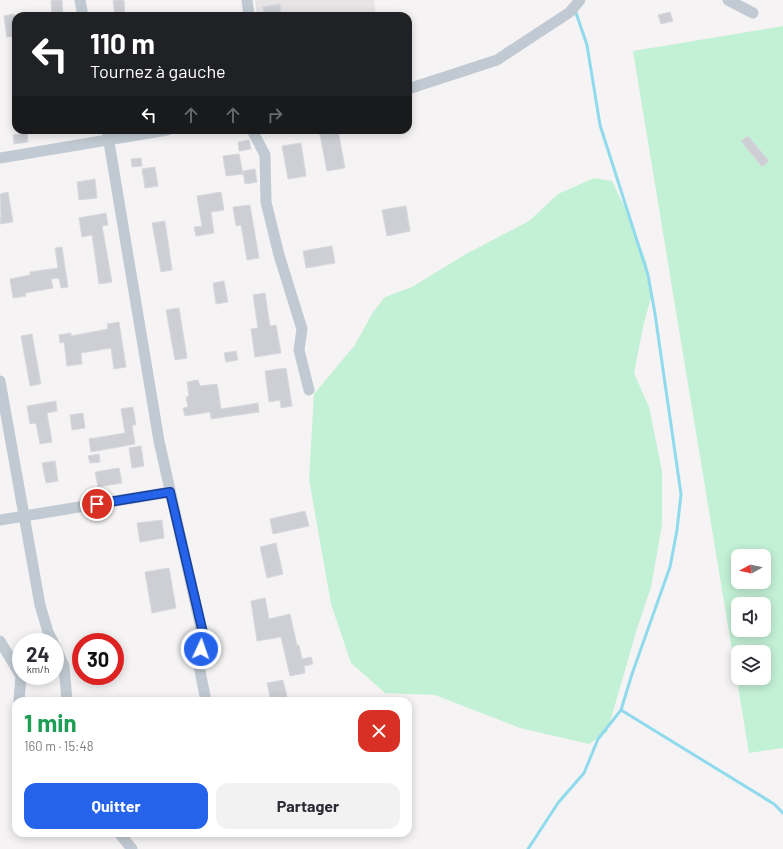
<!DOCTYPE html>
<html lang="fr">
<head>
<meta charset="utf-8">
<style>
  body { margin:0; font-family:Barlow,sans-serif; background:#f2f2f3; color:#2b2b33; height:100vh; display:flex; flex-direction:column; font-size:15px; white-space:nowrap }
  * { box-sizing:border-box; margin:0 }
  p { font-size:13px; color:#7c7c81 }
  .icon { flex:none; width:22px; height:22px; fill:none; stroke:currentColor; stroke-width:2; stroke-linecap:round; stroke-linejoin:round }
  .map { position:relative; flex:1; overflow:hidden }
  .side { position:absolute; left:12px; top:697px; width:400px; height:140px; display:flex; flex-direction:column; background:#fff; border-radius:12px; box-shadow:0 2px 10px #0003 }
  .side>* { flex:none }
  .top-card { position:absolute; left:12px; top:12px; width:400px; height:122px; border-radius:12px; box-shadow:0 2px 10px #0003; background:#202124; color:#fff; overflow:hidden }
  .needle { width:26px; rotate:262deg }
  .tools { position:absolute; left:731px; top:549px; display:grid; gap:8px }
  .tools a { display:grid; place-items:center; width:40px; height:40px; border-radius:8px; background:#fff; box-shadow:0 2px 10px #0003; font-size:20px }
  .speed { position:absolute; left:12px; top:633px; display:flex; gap:8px; font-size:20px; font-weight:700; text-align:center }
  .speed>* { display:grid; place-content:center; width:52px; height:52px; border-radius:50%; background:#fff; box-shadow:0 2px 10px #0003; line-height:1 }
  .speed small { font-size:10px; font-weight:400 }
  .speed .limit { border:6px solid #d22; background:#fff; color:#111 }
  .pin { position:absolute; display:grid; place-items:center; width:34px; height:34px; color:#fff; margin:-17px; border:2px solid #fff; border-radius:50%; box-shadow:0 1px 4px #0007 }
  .me { position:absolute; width:44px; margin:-22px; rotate:3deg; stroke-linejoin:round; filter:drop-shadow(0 0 3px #0008) }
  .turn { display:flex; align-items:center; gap:14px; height:84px; padding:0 12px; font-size:18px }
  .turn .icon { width:52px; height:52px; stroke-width:2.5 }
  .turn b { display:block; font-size:28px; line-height:34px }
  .lanes { display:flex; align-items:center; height:38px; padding:0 12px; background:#0003; justify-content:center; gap:20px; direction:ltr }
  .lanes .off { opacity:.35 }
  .round { display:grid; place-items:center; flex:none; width:42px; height:42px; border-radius:12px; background:#f2f2f3 }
  .overview { display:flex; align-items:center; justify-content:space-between; height:68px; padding:0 12px }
  h1 { font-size:24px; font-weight:700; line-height:30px; color:#1e9e55 }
  .primary-button { display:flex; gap:8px; margin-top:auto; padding:8px 12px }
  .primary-button a { flex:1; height:46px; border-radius:12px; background:#2563eb; color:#fff; font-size:16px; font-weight:700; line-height:46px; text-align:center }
  .primary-button a+a { background:#f2f2f3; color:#2b2b33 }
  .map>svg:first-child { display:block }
</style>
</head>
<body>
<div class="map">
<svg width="783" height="849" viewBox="0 0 783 849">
  <rect width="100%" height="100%" fill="#f5f3f3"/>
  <path fill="#e6e4e5" d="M 255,0 L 374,0 L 376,16 L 257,16 Z"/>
  <path fill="#c3f1d5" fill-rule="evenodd" d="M 783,26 L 783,748 L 749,753 L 633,51 ZM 738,556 L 764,556 L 764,582 L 738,582 ZM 738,604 L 764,604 L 764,630 L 738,630 ZM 738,652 L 764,652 L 764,678 L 738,678 Z
    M 594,178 L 612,181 L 627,212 L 647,264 L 651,297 L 643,327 L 634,373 L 649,407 L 662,471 L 662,525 L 651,587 L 637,629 L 607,732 L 589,744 L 520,728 L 435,695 L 385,693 L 351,663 L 331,604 L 309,479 L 314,394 L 355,345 L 373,312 L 385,297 L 412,287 L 466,254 L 529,221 L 558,194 Z"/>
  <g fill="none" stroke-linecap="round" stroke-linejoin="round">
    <path stroke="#90daee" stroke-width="3" d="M 621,710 L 774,804 L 783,813
      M 528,849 L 558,803 L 584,773 L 598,739 L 621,710 L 632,674 L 670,567 L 677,530 L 681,494 L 655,314 L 648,275 L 600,125 L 587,45 L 575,10"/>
  </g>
  <path fill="#cdcfd5" stroke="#d7d9de" d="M 51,0 L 62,0 L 63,16 L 52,16 Z
    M 113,0 L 124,0 L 125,16 L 115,16 Z
    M 280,4 L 281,16 L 264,16 L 263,7 Z
    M 670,12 L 673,21 L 661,24 L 658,15 Z
    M 14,14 L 16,36 L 7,37 L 4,16 Z
    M 319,130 L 338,130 L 345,168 L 327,171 Z
    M 27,133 L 28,142 L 14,144 L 13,135 Z
    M 748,136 L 769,161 L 762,167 L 741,141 Z
    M 249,140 L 251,149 L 239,151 L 238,142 Z
    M 301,143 L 306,176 L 288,179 L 282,146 Z
    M 239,154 L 243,174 L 226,176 L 223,156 Z
    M 141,158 L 142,166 L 132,167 L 131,159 Z
    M 155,167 L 158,186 L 145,188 L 142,169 Z
    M 255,169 L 257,182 L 245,184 L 243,171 Z
    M 95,179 L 97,198 L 79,200 L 77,182 Z
    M 8,192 L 13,222 L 0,224 L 1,215 L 0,194 Z
    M 221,192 L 224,210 L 211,212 L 214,233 L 196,236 L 194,227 L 202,226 L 197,196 Z
    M 250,205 L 259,258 L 247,260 L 241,225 L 236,226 L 233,207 Z
    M 406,206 L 410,231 L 387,236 L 382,210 Z
    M 106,213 L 108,225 L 102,226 L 112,282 L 99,284 L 92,235 L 82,237 L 79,218 Z
    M 165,221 L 172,270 L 161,272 L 152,223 Z
    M 332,246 L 335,263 L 306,268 L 303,251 Z
    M 62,247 L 68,287 L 61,288 L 59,278 L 51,279 L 53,288 L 25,293 L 26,296 L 13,298 L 10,279 L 30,275 L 30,272 L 58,268 L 55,248 Z
    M 224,281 L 228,302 L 216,304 L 213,283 Z
    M 265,293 L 270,326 L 276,325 L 281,353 L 255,357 L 251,329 L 258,328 L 253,295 Z
    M 179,308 L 187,358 L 175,360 L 166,310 Z
    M 119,322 L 126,367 L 114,369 L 111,348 L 81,353 L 82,364 L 67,366 L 64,342 L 60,343 L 59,335 L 71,333 L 71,336 L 108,329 L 107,324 Z
    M 32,334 L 41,384 L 30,386 L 21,336 Z
    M 236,351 L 238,360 L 226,362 L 224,353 Z
    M 286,368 L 292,406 L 281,408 L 280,400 L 269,402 L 265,371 Z
    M 198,380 L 200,386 L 217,384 L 221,409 L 258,403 L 259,412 L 211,419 L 210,412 L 185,416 L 183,408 L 188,407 L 186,397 L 189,396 L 187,382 Z
    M 56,401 L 57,411 L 47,413 L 52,442 L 40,444 L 36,423 L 30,424 L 27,406 Z
    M 133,407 L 136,425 L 132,425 L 135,444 L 91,452 L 89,439 L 125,433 L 121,409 Z
    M 83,413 L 85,428 L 72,430 L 70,415 Z
    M 141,446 L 144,466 L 132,468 L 129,448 Z
    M 99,454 L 100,462 L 90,463 L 88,456 Z
    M 55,461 L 58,481 L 46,483 L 42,463 Z
    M 119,468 L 122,483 L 98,487 L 95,472 Z
    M 305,511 L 309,526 L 273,534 L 270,519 Z
    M 162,520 L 164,538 L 140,542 L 137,523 Z
    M 276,543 L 283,574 L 267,578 L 260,547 Z
    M 169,568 L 176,608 L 152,613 L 145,572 Z
    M 265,598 L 269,619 L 290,614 L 297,645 L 299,645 L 302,659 L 311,657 L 313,664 L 304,666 L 305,673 L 290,676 L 281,637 L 257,641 L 251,601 Z
    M 283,680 L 288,701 L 271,701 L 267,683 Z"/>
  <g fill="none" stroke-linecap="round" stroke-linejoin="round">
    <path stroke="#c1cad2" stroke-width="11" d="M 80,0 L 83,16
      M 247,0 L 249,16
      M 728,0 L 753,13
      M 408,89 L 497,60 L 570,12 L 580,0
      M 107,130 L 159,441 L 203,637 L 198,661 L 206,701
      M 252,130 L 265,155 L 266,202 L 279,255 L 302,329 L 299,350 L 309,390
      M 0,158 L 167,130
      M 0,381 L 40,605 L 48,632 L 53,642
      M 0,520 L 170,492
      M 0,641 L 21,676
      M 55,646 L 64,666 L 67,701
      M 19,701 L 21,676
      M 119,833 L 132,849"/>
  </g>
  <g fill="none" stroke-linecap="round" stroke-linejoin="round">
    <g stroke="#184099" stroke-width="10">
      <path id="route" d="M 97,504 L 170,492 L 204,637 L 201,649"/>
    </g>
    <use href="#route" stroke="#2563eb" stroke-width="7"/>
  </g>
</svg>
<div class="tools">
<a><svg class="needle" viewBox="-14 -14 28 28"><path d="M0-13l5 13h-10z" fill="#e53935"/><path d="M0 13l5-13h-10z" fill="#7c7c81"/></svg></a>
<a><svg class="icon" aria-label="sound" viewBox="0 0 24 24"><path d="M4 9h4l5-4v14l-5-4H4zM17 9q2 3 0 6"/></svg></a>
<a><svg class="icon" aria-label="layers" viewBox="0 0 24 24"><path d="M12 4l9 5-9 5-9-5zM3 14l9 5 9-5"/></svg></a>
</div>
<div class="speed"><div>24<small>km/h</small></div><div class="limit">30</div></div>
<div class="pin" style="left:97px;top:504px;background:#d93025"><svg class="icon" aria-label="arrive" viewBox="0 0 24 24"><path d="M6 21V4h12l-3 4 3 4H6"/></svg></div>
<svg class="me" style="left:201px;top:649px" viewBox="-20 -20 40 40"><circle r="17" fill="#2563eb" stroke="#fff" stroke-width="3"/><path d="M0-11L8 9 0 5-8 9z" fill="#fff"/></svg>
<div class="top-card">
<div class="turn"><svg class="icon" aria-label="left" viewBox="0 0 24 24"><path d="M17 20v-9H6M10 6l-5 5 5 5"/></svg><div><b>110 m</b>Tournez à gauche</div></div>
<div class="lanes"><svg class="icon" aria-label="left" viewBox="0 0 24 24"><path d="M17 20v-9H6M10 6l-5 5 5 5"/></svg><svg class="icon off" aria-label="ahead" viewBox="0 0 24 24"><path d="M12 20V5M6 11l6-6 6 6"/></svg><svg class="icon off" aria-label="ahead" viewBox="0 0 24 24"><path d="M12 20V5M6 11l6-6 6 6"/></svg><svg class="icon off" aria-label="right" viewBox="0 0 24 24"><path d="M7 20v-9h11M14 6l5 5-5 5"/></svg></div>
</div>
<section class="side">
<div class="overview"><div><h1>1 min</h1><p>160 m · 15:48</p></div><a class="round" style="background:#d93025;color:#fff"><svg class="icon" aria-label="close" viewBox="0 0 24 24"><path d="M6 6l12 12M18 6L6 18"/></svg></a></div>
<div class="primary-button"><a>Quitter</a><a>Partager</a></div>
</section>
</div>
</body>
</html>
